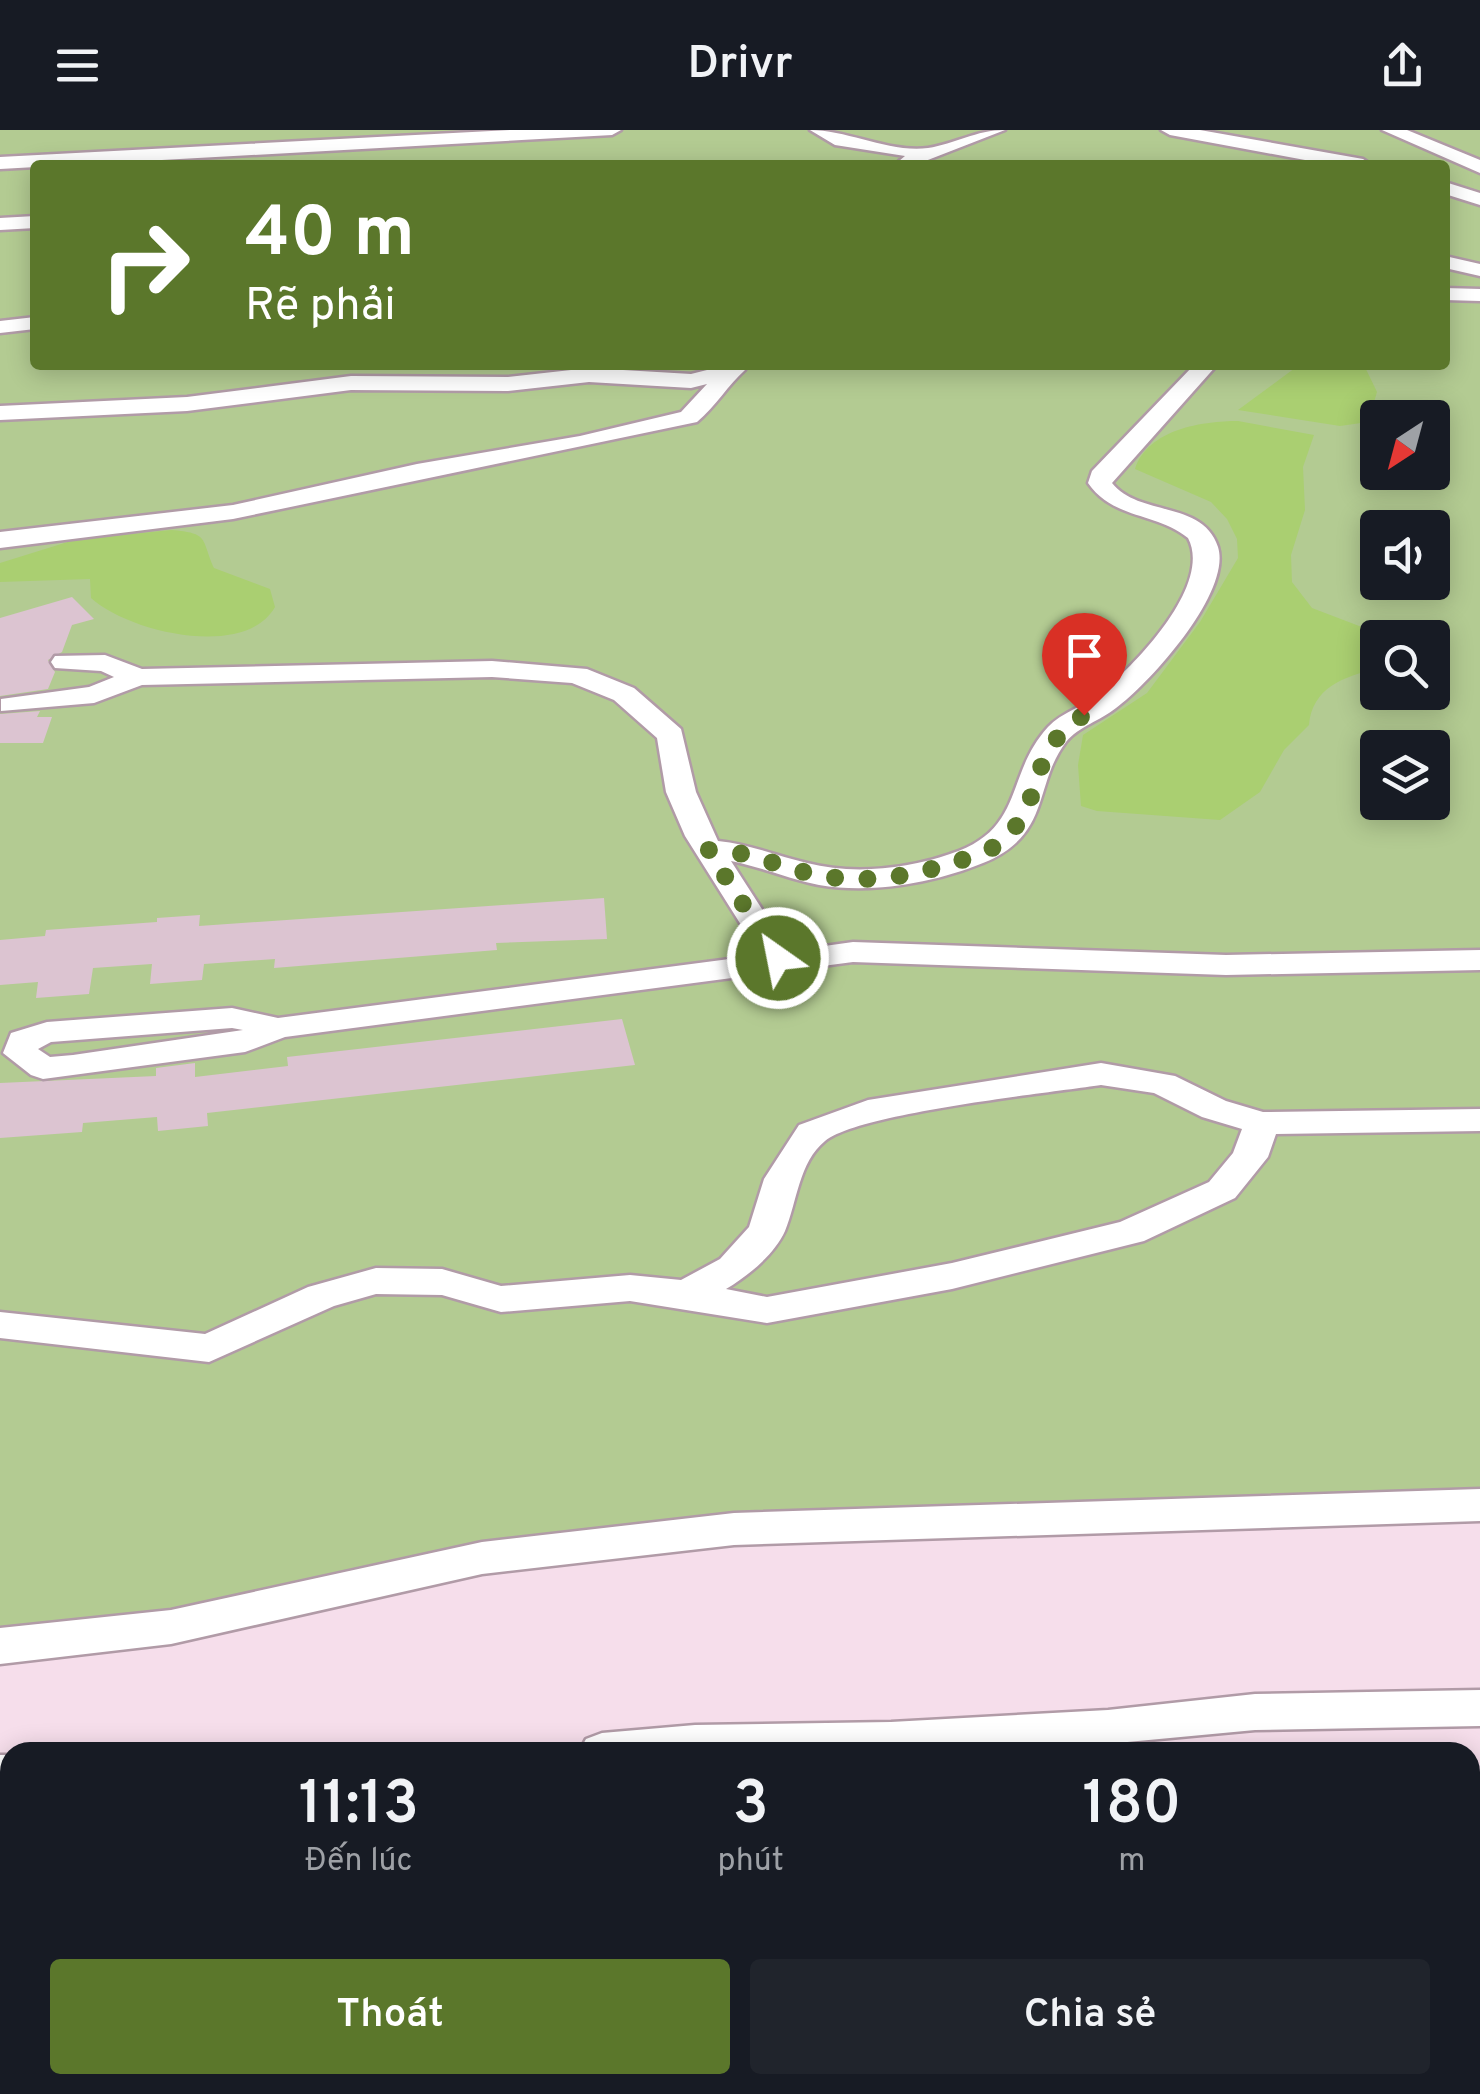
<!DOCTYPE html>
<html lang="vi">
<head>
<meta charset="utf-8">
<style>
  body { margin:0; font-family:Overpass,sans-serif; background:#20242c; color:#f1f3f6; height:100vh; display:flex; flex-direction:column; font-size:38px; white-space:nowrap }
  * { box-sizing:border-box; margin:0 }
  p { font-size:32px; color:#9ea1a6 }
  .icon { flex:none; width:55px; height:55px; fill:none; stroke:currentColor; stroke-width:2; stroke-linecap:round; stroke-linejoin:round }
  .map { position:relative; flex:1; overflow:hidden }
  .panel { position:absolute; left:0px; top:1612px; width:1480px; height:352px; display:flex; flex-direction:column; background:#171b24; border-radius:30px 30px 0 0; box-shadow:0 5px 25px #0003 }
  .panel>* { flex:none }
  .guide { position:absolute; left:30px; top:30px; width:1420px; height:210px; border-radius:10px; box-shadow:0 5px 25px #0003; background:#5b772b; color:#fff; overflow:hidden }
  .needle { width:65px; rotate:216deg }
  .tools { position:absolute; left:1360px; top:270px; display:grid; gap:20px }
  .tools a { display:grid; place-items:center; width:90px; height:90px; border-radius:10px; background:#171b24; box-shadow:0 5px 25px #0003; font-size:50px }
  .pin { position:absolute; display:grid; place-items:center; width:85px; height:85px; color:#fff; margin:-102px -42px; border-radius:50% 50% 50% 0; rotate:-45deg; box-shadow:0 0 10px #0007 }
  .pin .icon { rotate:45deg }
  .me { position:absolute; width:110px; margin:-55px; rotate:327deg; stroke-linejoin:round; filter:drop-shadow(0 0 8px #0008) }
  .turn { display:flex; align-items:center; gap:35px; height:210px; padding:0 50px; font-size:45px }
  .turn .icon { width:130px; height:130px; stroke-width:2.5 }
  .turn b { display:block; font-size:70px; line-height:85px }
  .eta { display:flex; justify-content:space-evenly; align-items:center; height:170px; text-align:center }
  .eta b { font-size:60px; font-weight:600; line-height:70px }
  .cta { display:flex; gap:20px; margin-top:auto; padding:20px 50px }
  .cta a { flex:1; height:115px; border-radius:10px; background:#5b772b; color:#fff; font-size:40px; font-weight:600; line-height:115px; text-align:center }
  .cta a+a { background:#20242c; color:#f1f3f6 }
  header { display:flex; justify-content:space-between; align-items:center; height:130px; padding:0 50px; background:#171b24; font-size:45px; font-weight:600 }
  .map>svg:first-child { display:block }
</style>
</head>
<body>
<header><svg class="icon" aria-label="menu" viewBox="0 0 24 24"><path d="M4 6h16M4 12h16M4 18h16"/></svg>Drivr<svg class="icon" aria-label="share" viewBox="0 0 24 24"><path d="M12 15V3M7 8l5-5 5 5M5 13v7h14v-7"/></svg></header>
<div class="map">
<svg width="1480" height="1964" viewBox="0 0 1480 1964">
  <rect width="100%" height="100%" fill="#f6deeb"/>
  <path fill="#b3cb92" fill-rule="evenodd" d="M 0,0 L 1480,0 L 1480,1364 L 734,1388 L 172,1486 L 0,1504 ZM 35,35 L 1445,35 L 1445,235 L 35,235 ZM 1378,288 L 1432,288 L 1432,342 L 1378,342 ZM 1378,398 L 1432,398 L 1432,452 L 1378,452 ZM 1378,508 L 1432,508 L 1432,562 L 1378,562 ZM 1378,618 L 1432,618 L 1432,672 L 1378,672 Z"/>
  <path fill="#aacf71" d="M 1299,235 L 1364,235 L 1377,262 L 1368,292 L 1340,296 L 1238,280 Z
    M 1238,291 L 1314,305 L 1303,337 L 1305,380 L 1291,425 L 1292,452 L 1312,478 L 1388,507 L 1378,508 L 1377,539 C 1344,546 1312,558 1309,595 L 1284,620 L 1260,662 L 1220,690 L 1097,681 L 1081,676 L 1078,635 L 1083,605 L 1147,563 L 1200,492 L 1238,428 L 1237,409 L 1227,389 L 1211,372 L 1135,339 C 1148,299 1203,291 1238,291 Z
    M 171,400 C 210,403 201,409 214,438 L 270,459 L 275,477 C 245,530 128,502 91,468 L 90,449 L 0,452 L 0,433 L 74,410 Z"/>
  <path fill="#dcc4d1" d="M 72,467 L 94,489 L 72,495 L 62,522 L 48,530 L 55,542 L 48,559 L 0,566 L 0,488 Z
    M 40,581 L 37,587 L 52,587 L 43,613 L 0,613 L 0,584 Z
    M 604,768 L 607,809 L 496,813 L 497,820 L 274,838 L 275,829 L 204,834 L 202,850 L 150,854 L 152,834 L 93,838 L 89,864 L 36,868 L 38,852 L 0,855 L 0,810 L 45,806 L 46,800 L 157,792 L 157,788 L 200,785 L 199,796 Z
    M 622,889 L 635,935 L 207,983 L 208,996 L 158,1001 L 157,987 L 83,993 L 82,1002 L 0,1008 L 0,953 L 156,946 L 156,938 L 195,933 L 195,947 L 288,936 L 287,927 Z"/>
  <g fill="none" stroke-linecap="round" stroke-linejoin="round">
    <g stroke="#b19ba7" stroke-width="5">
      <path id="minor" d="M 510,0 L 621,0 L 612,5 L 0,39 L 0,27 Z
        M 810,0 C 848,0 889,23 928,18 C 955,14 976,0 1005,0 L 915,35 L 901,35 L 899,31 L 905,26 L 835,15 Z
        M 1161,0 L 1200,0 L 1363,29 L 1372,35 L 1332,35 L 1170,5 Z
        M 1382,0 L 1407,0 L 1480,30 L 1480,43 Z
        M 1445,52 L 1480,63 L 1480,75 L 1445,64 Z
        M 35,86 L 35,98 L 0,100 L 0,88 Z
        M 1445,126 L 1480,134 L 1480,146 L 1445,138 Z
        M 1445,158 L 1480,159 L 1480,171 L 1445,170 Z
        M 35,187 L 35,199 L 0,203 L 0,191 Z
        M 727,235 L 742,235 L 745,240 C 728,255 716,276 697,292 L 233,389 L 0,418 L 0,402 L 233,375 L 417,334 L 580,306 L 681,282 L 707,254 L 691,258 L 589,252 L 508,261 L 351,260 L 187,281 L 0,290 L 0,276 L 187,267 L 351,246 L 508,247 L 589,238 L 691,244 Z
        M 1194,235 L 1217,235 L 1112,353 C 1139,387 1203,370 1218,417 C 1232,462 1150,553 1116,578 C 1100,591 1079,596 1066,612 C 1033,655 1052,705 983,733 C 934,753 872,764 819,755 C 789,749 761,737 731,731 L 789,821 L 853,812 L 1226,825 L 1480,820 L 1480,840 L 1226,845 L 853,832 L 285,907 L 245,922 L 43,949 L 31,945 L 3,923 L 11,903 L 47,892 L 232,878 L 278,888 L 760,825 L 685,706 L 666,662 L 657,608 L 614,570 L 572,553 L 492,547 L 142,555 L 94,573 L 1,581 L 1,569 L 89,557 L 114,547 L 101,541 L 55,538 L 51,532 L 55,526 L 105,525 L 142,539 L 492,531 L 587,539 L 634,558 L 681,599 L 696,662 L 718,711 C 749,714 777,726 807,733 C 853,745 906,739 950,724 C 1026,700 1004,645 1048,597 C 1062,582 1083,577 1099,564 C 1134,537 1213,455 1188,408 C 1156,382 1114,390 1088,353 L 1092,341 ZM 232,898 L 243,900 L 73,925 L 50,927 L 38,919 L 51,912 Z
        M 1101,933 L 1175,946 L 1226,971 L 1263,982 L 1480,979 L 1480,1001 L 1276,1004 L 1268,1027 L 1235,1068 L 1144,1111 L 952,1159 L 767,1193 L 630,1171 L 501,1182 L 442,1165 L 376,1164 L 334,1176 L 209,1232 L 0,1208 L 0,1182 L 205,1204 L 308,1157 L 376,1138 L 442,1139 L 501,1156 L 630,1145 L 681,1150 L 720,1129 L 749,1097 L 764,1049 L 799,995 L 868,970 ZM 1101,955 L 1154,963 L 1202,987 L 1242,999 L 1233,1023 L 1209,1052 L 1120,1092 L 952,1133 L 767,1167 L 726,1159 C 748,1146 774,1125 785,1101 C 797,1072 799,1032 825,1011 C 859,983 1048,963 1101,955 Z
        M 1480,1359 L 1480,1391 L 734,1415 L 482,1444 L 171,1514 L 0,1534 L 0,1498 L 171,1480 L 482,1412 L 734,1383 Z
        M 1480,1560 L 1480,1596 L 1255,1600 L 1021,1622 L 579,1622 L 586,1609 L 602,1603 L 695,1595 L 891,1592 L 1108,1580 L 1255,1564 Z
        M 0,1625 L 10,1625 L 10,1663 L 0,1663 Z
        M 397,1955 L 449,1955 L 451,1964 L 399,1964 Z"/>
    </g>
    <use href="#minor" fill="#fff" fill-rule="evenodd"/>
  </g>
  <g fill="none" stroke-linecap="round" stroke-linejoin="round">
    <path stroke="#5b772b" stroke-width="18" stroke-dasharray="0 32.4" d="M 778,828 L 708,720 C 739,719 768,732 797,740 C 850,756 904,749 955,732 C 975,726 995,720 1009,705 C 1047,661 1027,621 1084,585"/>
  </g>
</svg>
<div class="tools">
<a><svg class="needle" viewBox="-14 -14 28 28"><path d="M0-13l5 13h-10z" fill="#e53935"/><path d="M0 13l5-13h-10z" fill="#9ea1a6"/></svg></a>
<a><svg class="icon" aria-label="sound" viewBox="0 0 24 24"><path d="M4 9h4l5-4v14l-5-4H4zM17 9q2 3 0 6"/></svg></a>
<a><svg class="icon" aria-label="search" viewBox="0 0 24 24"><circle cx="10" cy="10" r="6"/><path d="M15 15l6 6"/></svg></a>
<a><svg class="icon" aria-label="layers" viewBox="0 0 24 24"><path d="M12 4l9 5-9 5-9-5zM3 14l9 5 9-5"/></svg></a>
</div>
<div class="pin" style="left:1084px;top:585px;background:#d93025"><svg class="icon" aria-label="arrive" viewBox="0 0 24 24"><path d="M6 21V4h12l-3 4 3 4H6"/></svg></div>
<svg class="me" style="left:778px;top:828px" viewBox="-20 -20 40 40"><circle r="17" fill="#5b772b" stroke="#fff" stroke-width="3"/><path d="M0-11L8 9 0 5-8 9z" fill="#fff"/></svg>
<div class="guide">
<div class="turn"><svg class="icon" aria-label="right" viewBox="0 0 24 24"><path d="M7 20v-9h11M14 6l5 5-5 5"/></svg><div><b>40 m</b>Rẽ phải</div></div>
</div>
<section class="panel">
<div class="eta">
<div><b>11:13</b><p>Đến lúc</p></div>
<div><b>3</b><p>phút</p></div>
<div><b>180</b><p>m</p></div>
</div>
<div class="cta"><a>Thoát</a><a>Chia sẻ</a></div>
</section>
</div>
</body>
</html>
